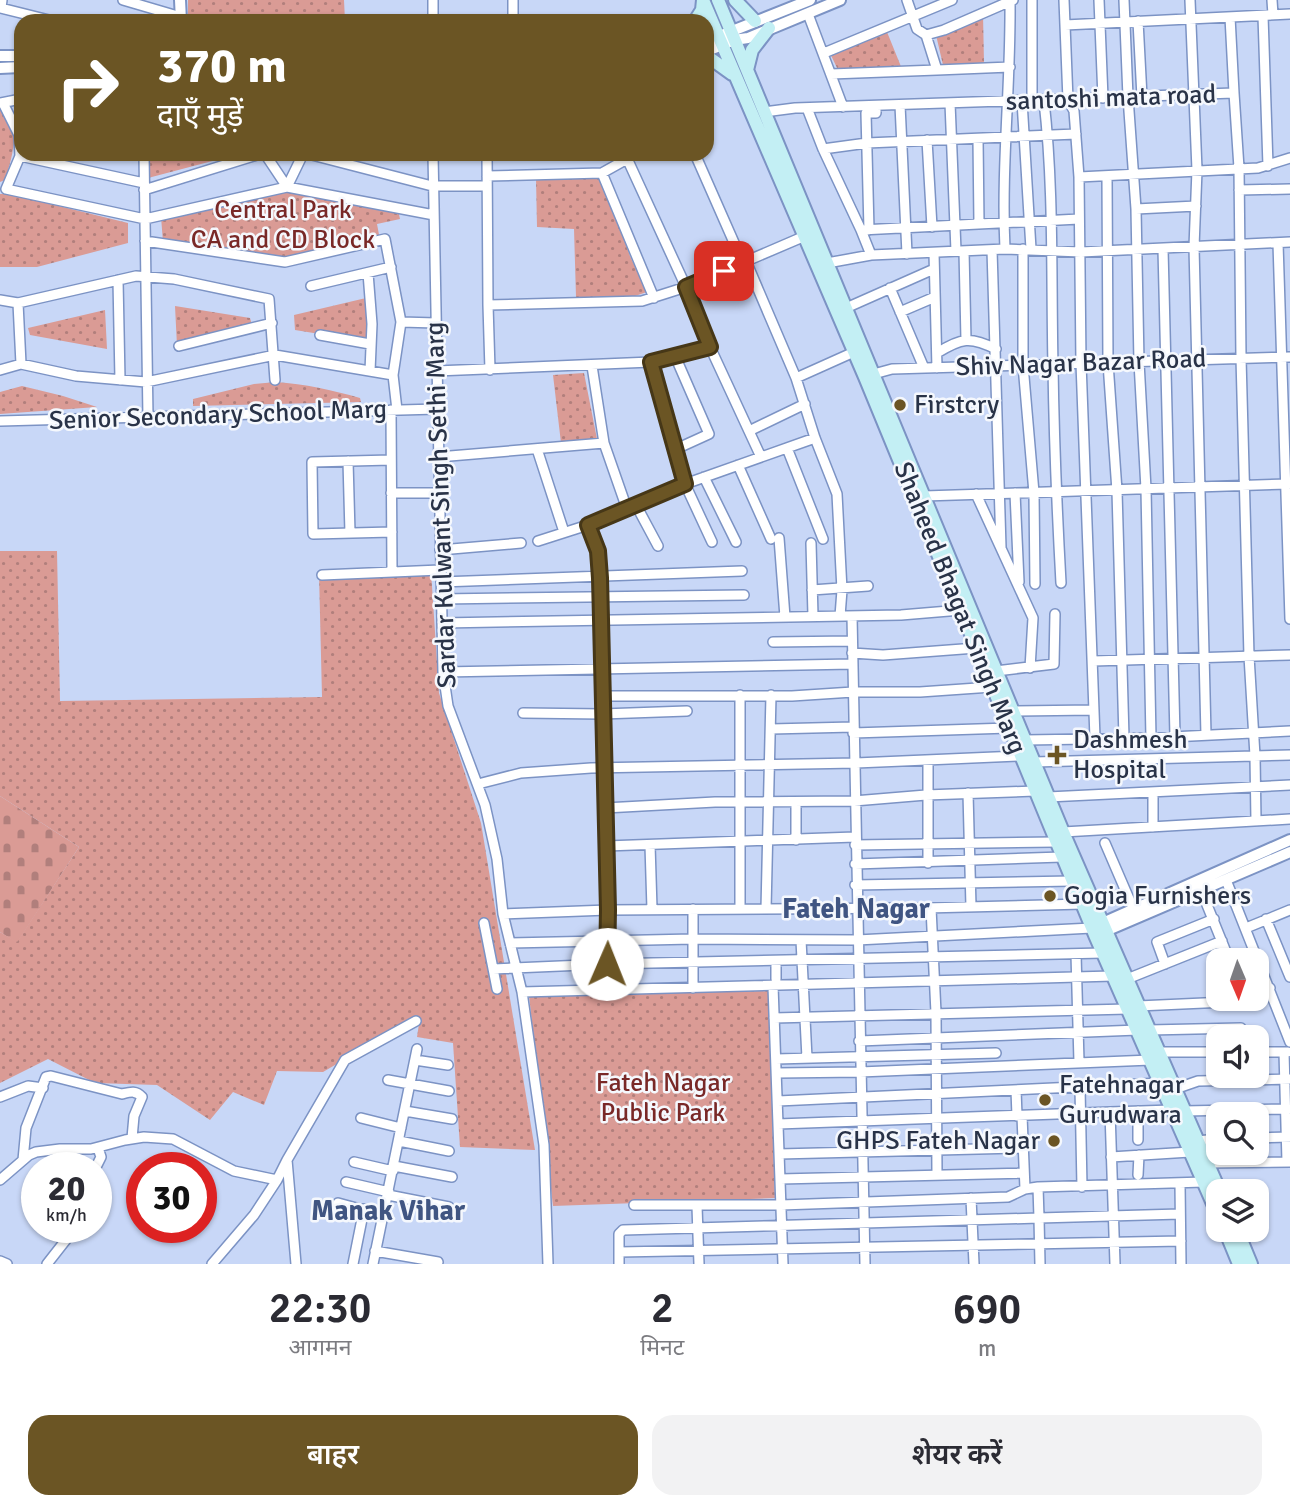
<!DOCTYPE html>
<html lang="hi">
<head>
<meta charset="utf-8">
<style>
  body { margin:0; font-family:Signika,"Noto Sans Devanagari",sans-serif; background:#f2f2f3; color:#2b2b33; height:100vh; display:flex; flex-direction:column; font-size:26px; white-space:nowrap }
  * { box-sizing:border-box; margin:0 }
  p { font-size:23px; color:#7c7c81 }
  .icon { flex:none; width:38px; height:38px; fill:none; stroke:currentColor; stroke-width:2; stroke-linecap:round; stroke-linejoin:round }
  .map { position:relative; height:1264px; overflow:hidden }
  .details { display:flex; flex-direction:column; background:#fff; flex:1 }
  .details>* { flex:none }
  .hud { position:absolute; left:14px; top:14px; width:700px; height:147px; border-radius:21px; box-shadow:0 2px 5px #0004; background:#6b5524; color:#fff; overflow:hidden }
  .needle { width:46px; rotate:178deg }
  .fabs { position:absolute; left:1206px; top:948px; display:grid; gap:14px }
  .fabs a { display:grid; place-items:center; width:63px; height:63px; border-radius:14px; background:#fff; box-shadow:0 2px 5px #0004; font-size:35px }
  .speed { position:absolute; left:21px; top:1152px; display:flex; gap:14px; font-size:35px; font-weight:700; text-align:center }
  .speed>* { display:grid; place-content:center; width:91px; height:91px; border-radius:50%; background:#fff; box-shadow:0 2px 5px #0004; line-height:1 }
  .speed small { font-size:18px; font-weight:400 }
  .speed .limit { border:10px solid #d22; background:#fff; color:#111 }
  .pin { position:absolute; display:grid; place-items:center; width:60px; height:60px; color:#fff; margin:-30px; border-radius:14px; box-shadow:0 4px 10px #0006 }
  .me { position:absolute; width:77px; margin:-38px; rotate:1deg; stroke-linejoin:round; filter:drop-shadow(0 0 5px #0008) }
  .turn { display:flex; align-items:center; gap:24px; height:147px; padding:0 28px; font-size:32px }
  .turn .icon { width:91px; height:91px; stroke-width:2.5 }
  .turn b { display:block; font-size:49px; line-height:60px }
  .eta { display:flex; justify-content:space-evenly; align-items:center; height:119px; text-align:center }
  .eta b { font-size:42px; font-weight:600; line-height:49px }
  .action { display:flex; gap:14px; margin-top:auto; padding:14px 28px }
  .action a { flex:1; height:80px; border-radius:21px; background:#6b5524; color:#fff; font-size:28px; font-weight:600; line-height:80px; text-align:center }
  .action a+a { background:#f2f2f3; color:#2b2b33 }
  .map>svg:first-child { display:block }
</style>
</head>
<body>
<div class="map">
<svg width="1290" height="1264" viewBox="0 0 1290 1264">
  <defs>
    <pattern id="cemetery-stones" width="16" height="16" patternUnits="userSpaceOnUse" patternTransform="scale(1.75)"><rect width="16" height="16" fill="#da9b95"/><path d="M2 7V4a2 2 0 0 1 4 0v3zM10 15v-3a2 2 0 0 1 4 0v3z" fill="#b17f7c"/></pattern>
    <pattern id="park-dots" width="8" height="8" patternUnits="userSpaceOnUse" patternTransform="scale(1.75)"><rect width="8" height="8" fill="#da9b95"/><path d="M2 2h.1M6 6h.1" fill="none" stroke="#b17f7c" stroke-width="1.8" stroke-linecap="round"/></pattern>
  </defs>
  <rect width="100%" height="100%" fill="#c8d7f7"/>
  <path fill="url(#cemetery-stones)" d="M 0,796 L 79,847 L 17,943 L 0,932 Z"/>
  <path fill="url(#park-dots)" d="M 188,0 L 344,0 L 345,21 L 188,21 Z
    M 983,14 L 984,63 L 943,65 L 936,35 Z
    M 885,27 L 902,69 L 838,70 L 828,49 Z
    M 0,108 C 23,126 12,157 5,180 L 0,182 Z
    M 149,154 L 203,154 L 220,159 L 148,178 Z
    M 600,173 L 630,256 L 647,292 L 632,297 L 576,297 L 574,229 L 537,227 L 536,178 Z
    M 287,185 L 398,210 L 400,219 L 377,224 L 380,240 L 287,264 L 262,263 L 163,242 L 161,217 Z
    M 0,194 L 10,194 L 128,223 L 128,243 L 37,267 L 0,267 Z
    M 366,298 L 369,342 L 295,330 L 294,315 Z
    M 175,306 L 250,318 L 252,325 L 177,346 Z
    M 105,310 L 107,349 L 30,335 L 28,328 Z
    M 584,373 L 597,439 L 561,443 L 553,375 Z
    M 276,382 C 305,384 332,390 360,398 L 361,402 L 193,406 L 193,399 L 254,384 Z
    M 22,386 L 63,396 L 97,407 L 0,414 L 0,392 Z
    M 0,551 L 57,551 L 60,701 L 322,697 L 319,573 L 431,571 L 439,693 L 481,823 L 535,1150 L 460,1147 L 453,1043 L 417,1037 L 419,1024 L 400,1027 L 323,1072 L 277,1071 L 264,1105 L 233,1092 L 210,1120 L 157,1085 L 95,1083 L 48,1059 L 0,1083 L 0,932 L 17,942 L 79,847 L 0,796 Z
    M 768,991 L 775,1198 L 553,1206 L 529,996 Z"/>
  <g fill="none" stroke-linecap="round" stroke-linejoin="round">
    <g stroke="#7c93c4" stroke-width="12">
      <path id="minor" d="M 2,0 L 1,8 L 53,21
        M 123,0 L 181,17
        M 433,0 L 433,21
        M 513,0 L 513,21
        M 907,0 L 917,29 L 926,35 L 944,30 L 1013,0
        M 1032,0 L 1032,101
        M 1064,0 L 1068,100 L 1074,111 L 1079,177
        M 1099,0 L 1103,98
        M 1124,0 L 1128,97 L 1136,209 L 1139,362 L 1146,489 L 1151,738
        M 1190,0 L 1197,170 L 1194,247 L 1206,735
        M 1272,0 L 1273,15
        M 808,14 L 843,107
        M 1263,16 L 1268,166
        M 1230,17 L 1234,93
        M 1138,21 L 1142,97
        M 1065,25 L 1290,14
        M 926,35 L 937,70 L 1010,67
        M 824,53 L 952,0
        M 831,74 L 937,70
        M 1022,101 L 1031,249
        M 1044,101 C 1054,189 1051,277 1053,366 C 1054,438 1057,511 1061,583
        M 0,103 L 21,99
        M 3,103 L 19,135 L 20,156
        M 950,103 L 956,251
        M 900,105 L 907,254
        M 807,108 L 823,149 L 861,230
        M 764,112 L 795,108 L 1234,93 L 1239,168 L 1241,358 L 1249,656 L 1255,756 L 1256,821
        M 978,139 L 979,224
        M 927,140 L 932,227
        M 823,149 L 867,143 L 1076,134
        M 144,154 L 148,417
        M 265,154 L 287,187
        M 308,154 L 432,186 L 487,186
        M 433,154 L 443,672 L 448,706 L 485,805 L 497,859 L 503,914 L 522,992 L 544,1145 L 548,1264
        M 487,154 L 488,305
        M 695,154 L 743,263
        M 602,173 L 654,298
        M 487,176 L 602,173 L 627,159
        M 1107,176 L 1108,363 L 1117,491 L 1124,738
        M 144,183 L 20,156 L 6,189 L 145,219 L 287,187 L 434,215
        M 287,187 L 303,154
        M 144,190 L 260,154
        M 1239,190 L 1290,189
        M 1136,209 L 1196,206
        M 869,230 L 866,113 L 876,113 L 876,106
        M 145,241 L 285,262 L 385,239 L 401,322
        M 1278,243 L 1290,619
        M 1005,249 C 1001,166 1011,84 1010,1
        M 1023,249 L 1023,365 L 1034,493 L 1035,584
        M 1163,249 L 1175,736
        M 992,250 L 1001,548
        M 964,251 L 966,340
        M 934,253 L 937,368
        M 871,255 L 861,230 L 1079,219
        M 746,261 L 796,378 L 815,438 L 837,494 L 842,590 L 840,616
        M 827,263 L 871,255 L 1005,249 L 1081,252 L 1290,242
        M 368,273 L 372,324 L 370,371
        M 118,280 L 120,380
        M 311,286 L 391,267
        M 890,288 L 924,368
        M 0,300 L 18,303 L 136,276 L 174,279 L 269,299 L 275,380
        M 18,303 L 21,364
        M 846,308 L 934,269
        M 900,312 L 935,297
        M 320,335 L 370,344
        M 179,346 L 272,323
        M 710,347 L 761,457
        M 937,353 C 961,338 970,336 996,349
        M 675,356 L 709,434 L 676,449
        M 651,362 L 685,484 L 712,542
        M 592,366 L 604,443 L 627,509
        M 0,370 L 21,364 L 76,376 L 146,382 L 275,355 L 393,375 L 397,410
        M 490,370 L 488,305 L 642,301 L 686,287 L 805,236
        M 436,371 L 651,362 L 710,347 L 686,287 L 625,154
        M 393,375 L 401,322 L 436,323
        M 870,375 L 892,369 L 1290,357
        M 796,378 L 854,352
        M 391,410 L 392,571
        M 0,421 L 437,409
        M 749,431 L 805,404
        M 787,448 L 823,539
        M 537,449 L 564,532
        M 438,457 L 604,443
        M 391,460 L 312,462 L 313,534 L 392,532
        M 348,461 L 350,533
        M 738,465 L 771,539
        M 704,477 L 736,542
        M 391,493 L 438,493
        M 1015,493 L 1019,582
        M 976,494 L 1033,618 L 1030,668
        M 924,496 L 1288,484
        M 636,505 L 658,546
        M 779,538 L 785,617
        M 538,541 L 588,525 L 685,484 L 815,438
        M 811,543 L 813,616
        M 440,550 L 521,543
        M 322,575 L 440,570
        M 441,582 L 742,571
        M 812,590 L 868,586
        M 441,599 L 744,595
        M 852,616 L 865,1264
        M 442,623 L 901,615 L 961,610
        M 773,642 L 852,641
        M 852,653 L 883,655 L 976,648
        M 1093,661 L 1290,655
        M 996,671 L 1054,664 L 1055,614
        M 443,672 L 852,664
        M 602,696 L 792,696 L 853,692 L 920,692 L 992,687
        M 1013,711 L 1094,710
        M 523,713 L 602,714 L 687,711
        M 771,729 L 853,727
        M 853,733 L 1009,728
        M 1095,738 L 1081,363 L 1079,177 L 1258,168 L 1290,158
        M 1025,740 L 1151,738 L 1290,731
        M 928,760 L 928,863
        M 1034,762 L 1290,755
        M 478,784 L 521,773 L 591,768 L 856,763 L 1020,756
        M 1153,792 L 1153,827
        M 968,793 L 971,907
        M 1048,797 L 1290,785
        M 796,802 L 796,840
        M 605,808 L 715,802 L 854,801 L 926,795 L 1035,791
        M 1063,832 L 1290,819
        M 1105,843 L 1133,908
        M 650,845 L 652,909
        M 855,845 L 1056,842
        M 606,846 L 855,837
        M 855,864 L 1062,857
        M 1226,880 L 1290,1042
        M 855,885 L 1072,881
        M 1201,890 L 1226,952
        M 931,908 L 936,1013 L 937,1175
        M 693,909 L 693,988
        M 740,909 L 740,695
        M 766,909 L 771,695
        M 503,914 L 608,910 L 600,578 L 598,551 L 588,525
        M 1266,919 L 1290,977
        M 484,923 L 497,989
        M 1246,928 L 1290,910
        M 801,940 L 807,1058
        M 510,943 L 693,939 L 857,940 L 1092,928
        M 1076,954 L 1079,1062
        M 776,961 L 776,979
        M 1165,964 L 1157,942 L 1214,919
        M 493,969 L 607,964 L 1103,953
        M 1127,979 L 1222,941
        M 773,986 L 783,1264
        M 607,990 L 608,910 L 925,908 L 1083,904
        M 522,992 L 1113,976
        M 1256,994 L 1270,988
        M 1138,1006 L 1226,1002 L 1245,999
        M 774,1018 L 1128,1009
        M 1149,1030 L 1241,1028
        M 859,1041 L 1138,1030
        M 1159,1052 L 1218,1052
        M 1256,1052 L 1288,1052
        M 1284,1052 L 1287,1162
        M 776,1059 L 996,1053
        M 415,1060 L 448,1065
        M 777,1073 L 860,1072 L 1151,1060
        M 388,1080 L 449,1091
        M 1080,1088 L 1082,1187
        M 1175,1089 L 1198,1081 L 1290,1079
        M 1016,1090 L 1017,1116
        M 0,1097 L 28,1086 L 43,1088
        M 778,1101 L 1161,1083
        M 405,1111 L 452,1119
        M 1184,1111 L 1288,1109
        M 1110,1112 L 1172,1110
        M 1022,1116 L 1025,1189
        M 361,1118 L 401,1128
        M 778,1124 L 1110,1112 L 1115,1264
        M 1256,1138 L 1290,1137
        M 1138,1140 L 1138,1111
        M 399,1141 L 449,1151
        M 1197,1141 L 1218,1139
        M 779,1154 L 1022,1148
        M 1111,1157 L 1190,1152
        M 23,1160 L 26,1128 L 46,1077 L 51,1076 L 122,1094 C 130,1092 136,1090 142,1097 L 134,1116 L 132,1138
        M 354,1162 L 393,1171
        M 1207,1163 L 1290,1162
        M 394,1166 L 452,1177
        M 96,1167 L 101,1157 L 98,1148
        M 1138,1175 L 1139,1155
        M 780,1179 L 1024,1173
        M 0,1180 L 29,1155 L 36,1152 L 60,1149 L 91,1149 L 125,1140 L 144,1137 L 173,1139 L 234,1171 L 277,1180 L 287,1160
        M 346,1182 L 389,1192
        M 1180,1184 L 1181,1264
        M 1038,1187 L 1039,1218 L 1180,1214
        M 388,1195 L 449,1207
        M 971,1198 L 974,1264
        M 338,1203 L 382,1215
        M 634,1205 L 781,1205 L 1008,1197 L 1025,1189 L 1038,1187 L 1204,1182
        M 697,1206 L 699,1264
        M 375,1251 L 438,1262
        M 619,1252 L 1181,1241
        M 0,1261 L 7,1264
        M 47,1264 L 76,1227
        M 212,1264 L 254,1215 L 277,1180
        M 296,1264 L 287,1160 L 345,1060 L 416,1021
        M 353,1264 L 364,1209
        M 373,1264 L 417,1049
        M 619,1264 L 619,1234 L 623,1230 L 1039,1218 L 1040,1264"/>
    </g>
    <g stroke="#7c93c4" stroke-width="14">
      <path id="tertiary" d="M 180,0 L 181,21
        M 707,41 L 810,0
        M 707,51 L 734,40 L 748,38 L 840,0
        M 0,56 L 21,56
        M 0,68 L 21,67
        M 1098,925 L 1290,840
        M 1101,933 L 1290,852"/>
    </g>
    <g stroke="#7c93c4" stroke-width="16">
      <path id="secondary" d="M 703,0 L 865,377 L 1095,935 L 1218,1215
        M 718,0 L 1063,832 L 1220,1192
        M 735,0 L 755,21
        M 695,21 L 702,10 L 703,0
        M 707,56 L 732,74
        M 747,70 L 752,50 L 769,28
        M 1225,1230 L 1239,1264
        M 1237,1230 L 1251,1264"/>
    </g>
    <use href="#minor" stroke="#fff" stroke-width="9"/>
    <use href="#tertiary" stroke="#fff" stroke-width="10"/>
    <use href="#secondary" stroke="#c3eff4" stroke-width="12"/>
  </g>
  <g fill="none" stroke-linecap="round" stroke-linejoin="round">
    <g stroke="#463717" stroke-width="18">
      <path id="route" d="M 607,964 L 608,910 L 600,578 L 598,551 L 588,525 L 685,484 L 651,362 L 710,347 L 686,287 L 724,271"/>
    </g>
    <use href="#route" stroke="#6b5524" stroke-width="12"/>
  </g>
  <g fill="#6b5524" stroke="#f5f8fd" stroke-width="2.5">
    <circle cx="900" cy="405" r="7"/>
    <path d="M1053.5 744.5h7v7h7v7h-7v7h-7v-7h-7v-7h7z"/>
    <circle cx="1050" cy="896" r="7"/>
    <circle cx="1045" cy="1100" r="7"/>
    <circle cx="1054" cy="1141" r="7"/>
  </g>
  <g text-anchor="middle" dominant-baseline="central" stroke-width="5" stroke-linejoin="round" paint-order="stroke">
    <g font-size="26" fill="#293348" stroke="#f5f8fd">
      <text transform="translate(1111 98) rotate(-2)">santoshi mata road</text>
      <text transform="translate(1081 363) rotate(-2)">Shiv Nagar Bazar Road</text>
      <text transform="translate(218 415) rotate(-2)">Senior Secondary School Marg</text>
      <text transform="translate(441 505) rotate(-92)">Sardar Kulwant Singh Sethi Marg</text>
      <text transform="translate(960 608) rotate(68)">Shaheed Bhagat Singh Marg</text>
    </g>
    <g font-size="26" fill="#792827" stroke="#f5f8fd">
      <text x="283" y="210">Central Park<tspan x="283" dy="30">CA and CD Block</tspan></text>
      <text x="663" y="1083">Fateh Nagar<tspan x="663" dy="30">Public Park</tspan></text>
    </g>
    <g font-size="26" fill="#293348" stroke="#f5f8fd" text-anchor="start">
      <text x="914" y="405">Firstcry</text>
      <text x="1073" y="740">Dashmesh<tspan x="1073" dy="30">Hospital</tspan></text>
      <text x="1064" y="896">Gogia Furnishers</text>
      <text x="1059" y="1085">Fatehnagar<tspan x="1059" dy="30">Gurudwara</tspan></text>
      <text x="1040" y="1141" text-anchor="end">GHPS Fateh Nagar</text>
    </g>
    <g font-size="28" font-weight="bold" fill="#405582" stroke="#f5f8fd">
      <text x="856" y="909">Fateh Nagar</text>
      <text x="388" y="1211">Manak Vihar</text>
    </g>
  </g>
</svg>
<div class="fabs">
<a><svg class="needle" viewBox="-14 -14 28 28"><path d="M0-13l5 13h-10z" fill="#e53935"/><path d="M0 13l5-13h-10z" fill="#7c7c81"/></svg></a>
<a><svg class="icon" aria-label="sound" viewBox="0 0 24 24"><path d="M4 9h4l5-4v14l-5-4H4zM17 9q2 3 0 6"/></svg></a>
<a><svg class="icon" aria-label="search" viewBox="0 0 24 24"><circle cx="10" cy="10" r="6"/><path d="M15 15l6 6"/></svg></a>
<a><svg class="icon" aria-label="layers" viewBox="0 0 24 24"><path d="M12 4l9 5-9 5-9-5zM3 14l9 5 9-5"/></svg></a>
</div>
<div class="speed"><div>20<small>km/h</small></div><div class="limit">30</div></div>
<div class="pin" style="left:724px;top:271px;background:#d93025"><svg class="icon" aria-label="arrive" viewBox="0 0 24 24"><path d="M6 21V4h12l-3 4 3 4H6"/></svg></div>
<svg class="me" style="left:607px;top:964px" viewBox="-20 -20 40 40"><circle r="19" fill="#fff"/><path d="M0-13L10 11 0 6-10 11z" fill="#6b5524"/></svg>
<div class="hud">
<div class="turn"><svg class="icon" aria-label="right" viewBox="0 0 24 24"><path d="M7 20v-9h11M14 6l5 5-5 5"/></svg><div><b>370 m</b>दाएँ मुड़ें</div></div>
</div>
</div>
<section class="details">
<div class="eta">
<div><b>22:30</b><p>आगमन</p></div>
<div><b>2</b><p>मिनट</p></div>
<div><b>690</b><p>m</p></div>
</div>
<div class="action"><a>बाहर</a><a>शेयर करें</a></div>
</section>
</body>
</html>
